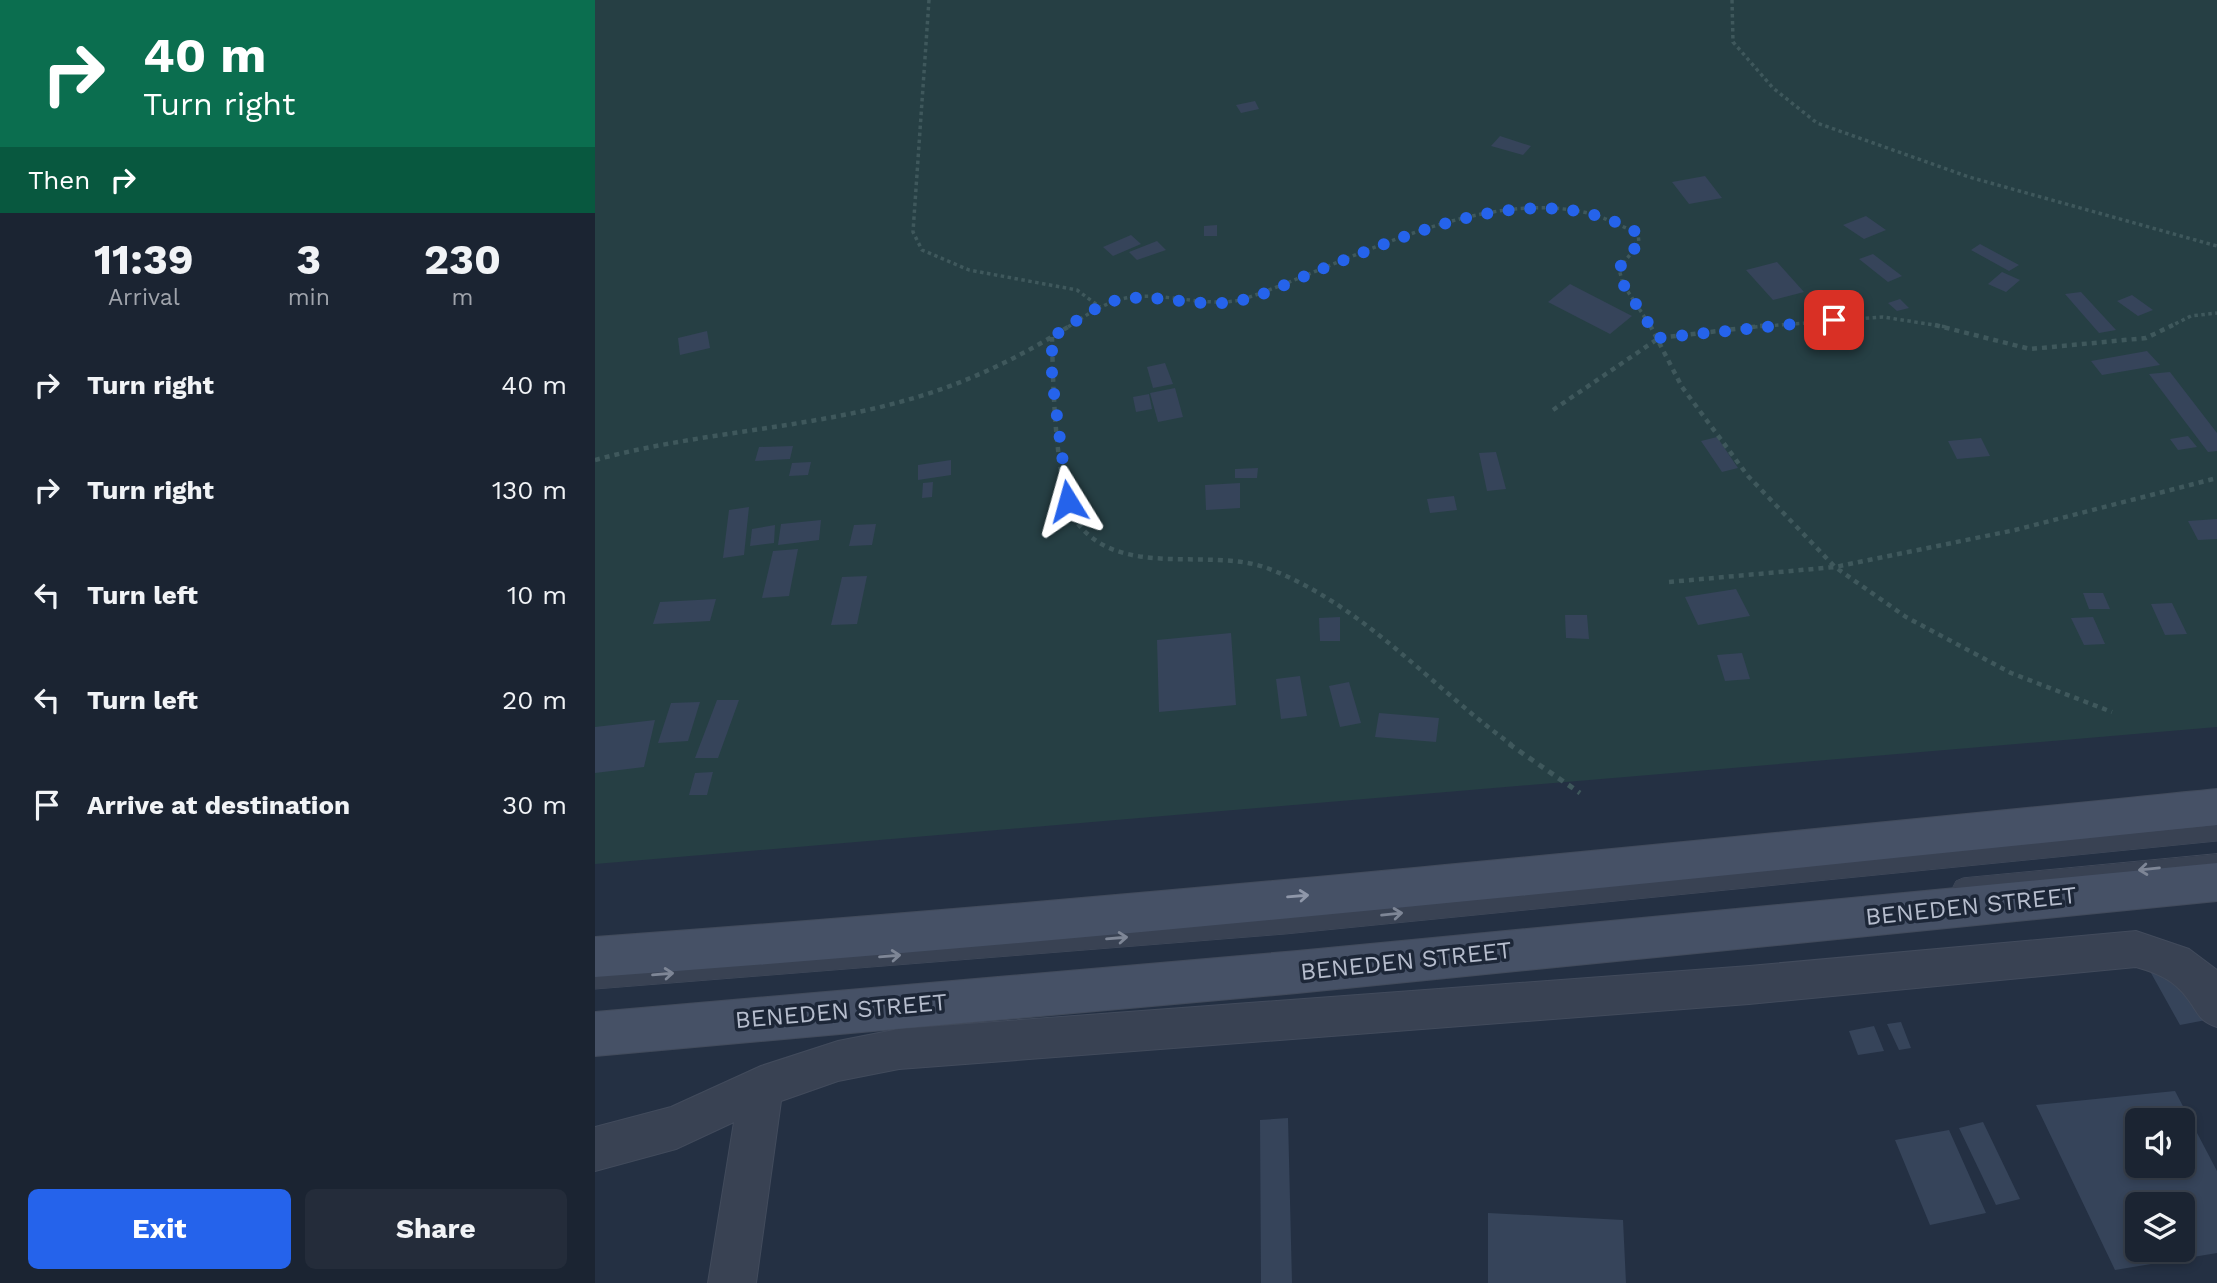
<!DOCTYPE html>
<html lang="en">
<head>
<meta charset="utf-8">
<style>
  body { margin:0; font-family:"Work Sans",sans-serif; background:#242c3a; color:#f1f3f6; height:100vh; display:flex; flex-direction:column; font-size:26px; white-space:nowrap }
  * { box-sizing:border-box; margin:0 }
  p { font-size:23px; color:#a0a4ac }
  .icon { flex:none; width:38px; height:38px; fill:none; stroke:currentColor; stroke-width:2; stroke-linecap:round; stroke-linejoin:round }
  .map { position:relative; flex:1; overflow:hidden }
  .side { display:flex; flex-direction:column; background:#1b2432; width:595px }
  .side>* { flex:none }
  .hud { background:#0b6e4f; color:#fff; overflow:hidden }
  .tools { position:absolute; left:1530px; top:1108px; display:grid; gap:14px }
  .tools a { display:grid; place-items:center; width:70px; height:70px; border-radius:10px; background:#1b2432; box-shadow:0 4px 10px #0003,0 0 0 2px #39414d; font-size:35px }
  .pin { position:absolute; display:grid; place-items:center; width:60px; height:60px; color:#fff; margin:-30px; border-radius:14px; box-shadow:0 4px 10px #0006 }
  .me { position:absolute; width:77px; margin:-38px; rotate:352deg; stroke-linejoin:round; filter:drop-shadow(0 0 5px #0008) }
  .turn { display:flex; align-items:center; gap:24px; height:147px; padding:0 28px; font-size:32px }
  .turn .icon { width:91px; height:91px; stroke-width:2.5 }
  .turn b { display:block; font-size:49px; line-height:60px }
  .then { display:flex; align-items:center; height:66px; padding:0 28px; background:#0003; gap:14px; font-size:26px }
  .eta { display:flex; justify-content:space-evenly; align-items:center; height:119px; text-align:center }
  .eta b { font-size:42px; font-weight:700; line-height:49px }
  .cta { display:flex; gap:14px; margin-top:auto; padding:14px 28px }
  .cta a { flex:1; height:80px; border-radius:10px; background:#2563eb; color:#fff; font-size:28px; font-weight:700; line-height:80px; text-align:center }
  .cta a+a { background:#242c3a; color:#f1f3f6 }
  ul { padding:0; list-style:none }
  li { display:flex; align-items:center; gap:21px; height:105px; padding:0 28px }
  li div { flex:1 }
  li b { display:block; font-size:26px }
  li em { font-style:normal }
  main { display:flex; flex:1; min-height:0 }
  .map>svg:first-child { display:block }
</style>
</head>
<body>
<main>
<section class="side">
<div class="hud">
<div class="turn"><svg class="icon" aria-label="right" viewBox="0 0 24 24"><path d="M7 20v-9h11M14 6l5 5-5 5"/></svg><div><b>40 m</b>Turn right</div></div>
<div class="then">Then<svg class="icon" aria-label="right" viewBox="0 0 24 24"><path d="M7 20v-9h11M14 6l5 5-5 5"/></svg></div>
</div>
<div class="eta">
<div><b>11:39</b><p>Arrival</p></div>
<div><b>3</b><p>min</p></div>
<div><b>230</b><p>m</p></div>
</div>
<ul>
<li><svg class="icon" aria-label="right" viewBox="0 0 24 24"><path d="M7 20v-9h11M14 6l5 5-5 5"/></svg><div><b>Turn right</b></div><em>40 m</em></li>
<li><svg class="icon" aria-label="right" viewBox="0 0 24 24"><path d="M7 20v-9h11M14 6l5 5-5 5"/></svg><div><b>Turn right</b></div><em>130 m</em></li>
<li><svg class="icon" aria-label="left" viewBox="0 0 24 24"><path d="M17 20v-9H6M10 6l-5 5 5 5"/></svg><div><b>Turn left</b></div><em>10 m</em></li>
<li><svg class="icon" aria-label="left" viewBox="0 0 24 24"><path d="M17 20v-9H6M10 6l-5 5 5 5"/></svg><div><b>Turn left</b></div><em>20 m</em></li>
<li><svg class="icon" aria-label="arrive" viewBox="0 0 24 24"><path d="M6 21V4h12l-3 4 3 4H6"/></svg><div><b>Arrive at destination</b></div><em>30 m</em></li>
</ul>
<div class="cta"><a>Exit</a><a>Share</a></div>
</section>
<div class="map">
<svg width="1622" height="1283" viewBox="0 0 1622 1283">
  <rect width="100%" height="100%" fill="#243043"/>
  <path fill="#263f44" d="M 0,0 L 1622,0 L 1622,727 L 0,864 Z"/>
  <path fill="#36445a" fill-rule="evenodd" d="M 660,101 L 664,109 L 646,113 L 641,105 Z
    M 905,136 L 936,146 L 928,155 L 896,146 Z
    M 1110,176 L 1127,198 L 1094,204 L 1077,182 Z
    M 1271,216 L 1291,230 L 1269,239 L 1248,225 Z
    M 622,225 L 622,236 L 609,236 L 609,226 Z
    M 536,235 L 546,244 L 518,256 L 508,247 Z
    M 562,241 L 571,250 L 542,260 L 534,252 Z
    M 1385,244 L 1424,265 L 1414,271 L 1376,250 Z
    M 1278,254 L 1307,276 L 1293,282 L 1264,259 Z
    M 1182,262 L 1209,292 L 1178,300 L 1151,270 Z
    M 1407,272 L 1425,280 L 1411,292 L 1393,284 Z
    M 975,284 L 1037,316 L 1015,334 L 953,302 Z
    M 1486,292 L 1521,330 L 1504,333 L 1470,294 Z
    M 1537,295 L 1558,310 L 1543,316 L 1522,301 Z
    M 1305,299 L 1314,308 L 1302,311 L 1293,303 Z
    M 112,331 L 115,348 L 85,355 L 83,338 Z
    M 1552,351 L 1565,365 L 1507,375 L 1496,361 Z
    M 570,363 L 578,384 L 558,388 L 552,367 Z
    M 1575,372 L 1622,433 L 1622,451 L 1613,452 L 1554,374 Z
    M 580,388 L 588,417 L 563,422 L 555,393 Z
    M 554,394 L 557,409 L 541,412 L 538,397 Z
    M 1593,436 L 1602,447 L 1583,450 L 1575,439 Z
    M 1122,437 L 1143,468 L 1127,472 L 1106,441 Z
    M 1386,438 L 1395,456 L 1362,459 L 1353,441 Z
    M 198,446 L 195,459 L 160,461 L 164,447 Z
    M 901,452 L 911,489 L 892,491 L 884,453 Z
    M 356,460 L 356,475 L 323,480 L 323,465 Z
    M 216,462 L 213,475 L 194,476 L 197,463 Z
    M 663,468 L 662,478 L 640,478 L 640,469 Z
    M 338,482 L 337,497 L 327,498 L 328,483 Z
    M 645,483 L 645,508 L 611,510 L 610,485 Z
    M 859,496 L 862,510 L 835,513 L 832,499 Z
    M 154,507 L 149,555 L 128,558 L 134,510 Z
    M 1622,519 L 1622,539 L 1603,540 L 1593,521 Z
    M 226,520 L 224,540 L 183,545 L 186,524 Z
    M 281,524 L 277,545 L 254,546 L 259,525 Z
    M 180,525 L 179,543 L 155,546 L 157,529 Z
    M 203,549 L 194,596 L 167,598 L 178,551 Z
    M 272,576 L 262,624 L 236,625 L 247,577 Z
    M 1141,589 L 1155,616 L 1103,625 L 1090,597 Z
    M 1488,593 L 1508,593 L 1515,609 L 1494,609 Z
    M 121,599 L 115,621 L 58,624 L 65,602 Z
    M 1577,603 L 1592,634 L 1570,635 L 1556,604 Z
    M 970,615 L 992,615 L 994,639 L 971,638 Z
    M 745,617 L 745,641 L 725,641 L 724,618 Z
    M 1498,617 L 1510,644 L 1489,645 L 1476,618 Z
    M 636,633 L 641,705 L 564,712 L 562,640 Z
    M 1147,653 L 1155,679 L 1130,681 L 1122,655 Z
    M 705,676 L 712,716 L 686,719 L 681,679 Z
    M 754,682 L 766,723 L 745,727 L 734,686 Z
    M 122,700 L 144,700 L 123,758 L 100,758 Z
    M 105,702 L 93,741 L 63,743 L 76,703 Z
    M 784,713 L 844,718 L 841,742 L 780,737 Z
    M 60,720 L 49,767 L 0,773 L 0,727 Z
    M 118,772 L 112,795 L 94,795 L 100,773 Z
    M 1581,968 L 1611,1020 L 1585,1025 L 1556,973 Z
    M 1306,1022 L 1316,1048 L 1304,1050 L 1292,1024 Z
    M 1279,1026 L 1289,1051 L 1263,1055 L 1254,1031 Z
    M 1580,1091 L 1622,1171 L 1622,1253 L 1520,1270 L 1441,1105 ZM 1542,1120 L 1587,1120 L 1587,1166 L 1542,1166 ZM 1542,1204 L 1587,1204 L 1587,1250 L 1542,1250 Z
    M 693,1118 L 697,1283 L 666,1283 L 665,1120 Z
    M 1388,1122 L 1425,1199 L 1401,1205 L 1364,1128 Z
    M 1354,1130 L 1391,1213 L 1335,1225 L 1300,1140 Z
    M 893,1213 L 1028,1220 L 1031,1283 L 893,1283 Z"/>
  <g fill="none" stroke-linecap="round" stroke-linejoin="round">
    <g stroke="#424b5c" stroke-width="1">
      <path id="lane" d="M 1622,825 L 1622,841 L 690,934 L 0,989 L 0,971 L 690,916 Z
        M 1622,854 L 1622,870 L 1368,896 L 1361,893 L 1358,887 L 1361,881 L 1368,878 Z"/>
    </g>
    <g stroke="#424b5c" stroke-width="2">
      <path id="street" d="M 1541,931 L 1594,949 L 1622,970 L 1622,1027 C 1602,1020 1604,1013 1592,998 C 1579,980 1562,973 1541,967 L 1154,1004 L 304,1069 L 243,1081 L 186,1101 L 161,1283 L 113,1283 L 139,1122 L 81,1149 L 0,1171 L 0,1127 L 76,1107 L 166,1066 L 243,1041 L 304,1029 L 1154,966 Z"/>
    </g>
    <g stroke="#424b5c" stroke-width="2">
      <path id="secondary" d="M 1622,789 L 1622,825 C 1082,880 541,938 0,977 L 0,937 C 541,898 1082,843 1622,789 Z
        M 1622,863 L 1622,901 L 702,993 L 0,1056 L 0,1012 L 702,951 Z"/>
    </g>
    <path stroke="#3f585c" stroke-width="3.5" stroke-dasharray="3.5 3.5" stroke-linecap="butt" d="M 334,0 L 318,232 L 327,250 L 374,270 L 482,290 L 505,307
      M 1137,0 L 1138,42 L 1178,88 L 1222,123 L 1374,177 L 1622,246
      M 473,327 C 493,314 513,300 537,297 C 574,293 609,307 646,300 C 751,265 880,187 993,213 C 1010,217 1027,227 1043,233 L 1044,243 L 1024,269 L 1028,284 L 1056,327
      M 1159,327 L 1288,317 L 1352,327
      M 1574,327 L 1596,316 L 1622,313"/>
    <path stroke="#3f585c" stroke-width="4.5" stroke-dasharray="5 5" stroke-linecap="butt" d="M 1055,325 L 1087,387 L 1153,476 L 1240,567 L 1311,617 L 1416,673 L 1517,712
      M 1340,325 L 1435,349 L 1551,338 L 1578,325
      M 457,337 C 458,378 459,494 484,525 C 528,579 614,547 672,568 C 769,605 835,686 917,745
      M 958,410 L 1064,338 L 1174,325
      M 0,460 C 103,432 210,429 312,400 C 370,384 426,357 476,325
      M 1074,582 L 1240,567 L 1420,530 L 1622,478"/>
    <path stroke="#3f585c" stroke-width="5" stroke-dasharray="6 6" stroke-linecap="butt" d="M 914,744 L 985,793"/>
    <use href="#lane" fill="#394253" fill-rule="evenodd"/>
    <use href="#street" fill="#394253" fill-rule="evenodd"/>
    <use href="#secondary" fill="#465166" fill-rule="evenodd"/>
  </g>
  <defs><path id="oneway-shaft" d="M-6 0H5M1.5-3L5.5 0L1.5 3" fill="none" stroke-width="1.6" stroke-linecap="round" stroke-linejoin="round" transform="scale(1.75)"/></defs>
  <g stroke="#7e8696">
    <use href="#oneway-shaft" transform="translate(1554 869) rotate(174)"/>
    <use href="#oneway-shaft" transform="translate(797 914) rotate(-6)"/>
    <use href="#oneway-shaft" transform="translate(522 938) rotate(-5)"/>
    <use href="#oneway-shaft" transform="translate(295 956) rotate(-5)"/>
    <use href="#oneway-shaft" transform="translate(68 974) rotate(-5)"/>
  </g>
  <use stroke="#8f97a9" href="#oneway-shaft" transform="translate(703 896) rotate(-5)"/>
  <g fill="none" stroke-linecap="round" stroke-linejoin="round">
    <path stroke="#2563eb" stroke-width="12" stroke-dasharray="0 21.6" d="M 473,501 L 457,378 L 457,337 C 478,324 501,304 526,299 C 565,293 604,309 643,301 C 669,296 697,281 722,271 C 819,232 943,175 1043,233 L 1044,243 L 1024,268 L 1028,284 L 1063,338 L 1239,320"/>
  </g>
  <g text-anchor="middle" dominant-baseline="central" stroke-width="7" stroke-linejoin="round" paint-order="stroke">
    <g font-size="24" fill="#b6bdcd" stroke="#1d2738">
      <text transform="translate(1376 906) rotate(-6)">BENEDEN STREET</text>
      <text transform="translate(811 961) rotate(-6)">BENEDEN STREET</text>
      <text transform="translate(246 1011) rotate(-5)">BENEDEN STREET</text>
    </g>
  </g>
</svg>
<div class="tools">
<a><svg class="icon" aria-label="sound" viewBox="0 0 24 24"><path d="M4 9h4l5-4v14l-5-4H4zM17 9q2 3 0 6"/></svg></a>
<a><svg class="icon" aria-label="layers" viewBox="0 0 24 24"><path d="M12 4l9 5-9 5-9-5zM3 14l9 5 9-5"/></svg></a>
</div>
<div class="pin" style="left:1239px;top:320px;background:#d93025"><svg class="icon" aria-label="arrive" viewBox="0 0 24 24"><path d="M6 21V4h12l-3 4 3 4H6"/></svg></div>
<svg class="me" style="left:473px;top:501px" viewBox="-20 -20 40 40"><path d="M0-17L14 15 0 8-14 15z" fill="#2563eb" stroke="#fff" stroke-width="4"/></svg>
</div>
</main>
</body>
</html>
